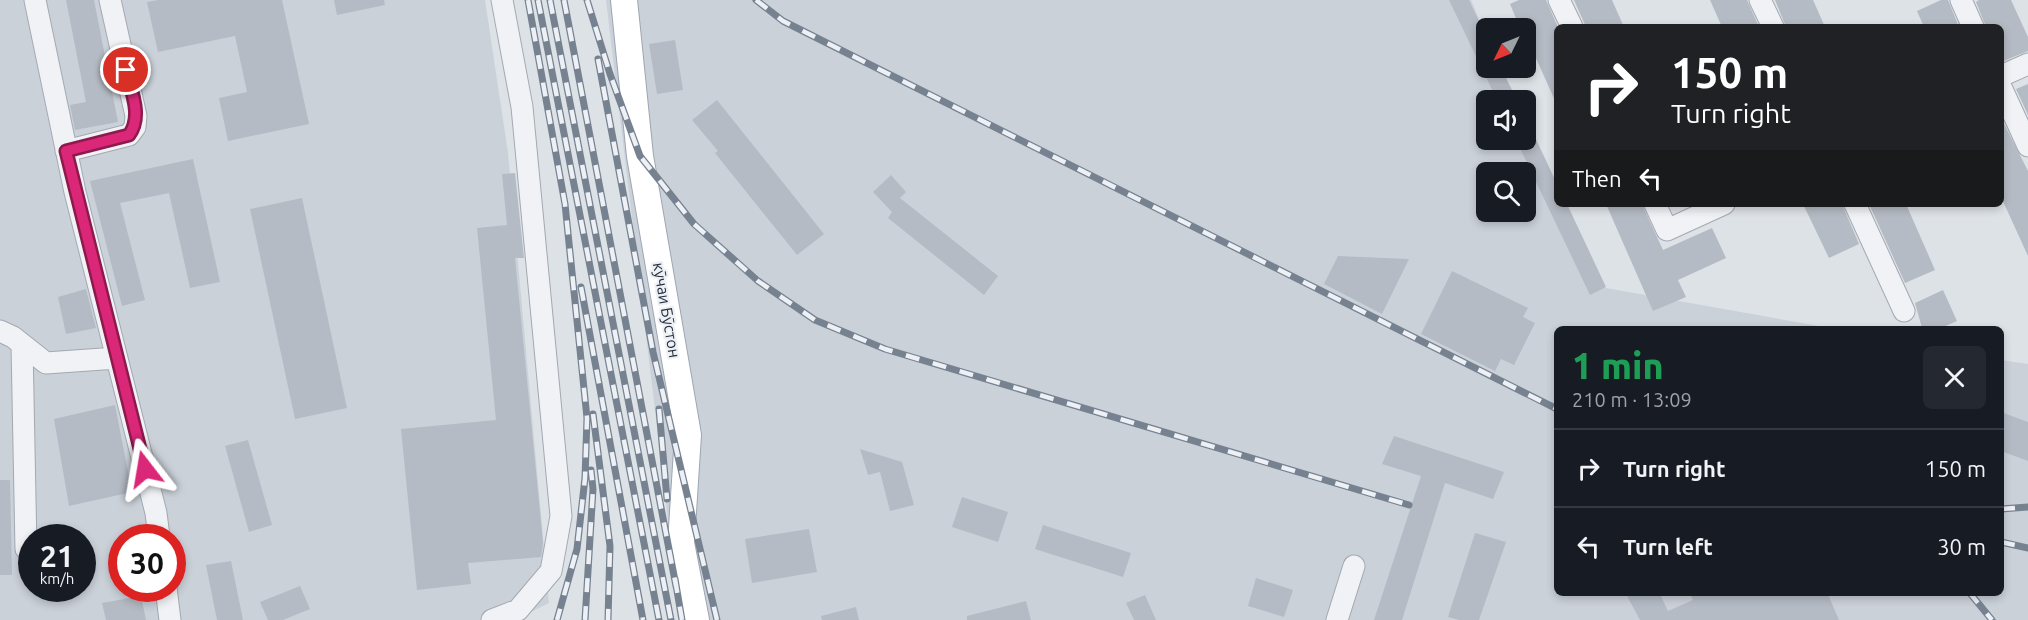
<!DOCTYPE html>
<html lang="en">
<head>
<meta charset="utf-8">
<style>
  body { margin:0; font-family:Ubuntu,sans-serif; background:#242831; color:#f1f3f6; height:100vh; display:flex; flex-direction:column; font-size:22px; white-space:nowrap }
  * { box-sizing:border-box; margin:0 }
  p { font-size:20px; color:#9ea1a6 }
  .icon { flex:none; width:33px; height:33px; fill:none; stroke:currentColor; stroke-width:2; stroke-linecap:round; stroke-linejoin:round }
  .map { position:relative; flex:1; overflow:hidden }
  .sheet { position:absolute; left:1554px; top:326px; width:450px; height:270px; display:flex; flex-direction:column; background:#171b24; border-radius:9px; box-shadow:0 3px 9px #0003 }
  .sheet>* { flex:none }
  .hud { position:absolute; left:1554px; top:24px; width:450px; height:183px; border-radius:9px; box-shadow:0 3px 9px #0003; background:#202124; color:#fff; overflow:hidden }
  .needle { width:39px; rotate:227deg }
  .tools { position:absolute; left:1476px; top:18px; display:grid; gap:12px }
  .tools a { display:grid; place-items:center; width:60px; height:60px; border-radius:9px; background:#171b24; box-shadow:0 3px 9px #0003; font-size:30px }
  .speed { position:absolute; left:18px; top:524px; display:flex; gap:12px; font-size:30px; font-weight:700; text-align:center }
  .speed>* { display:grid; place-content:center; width:78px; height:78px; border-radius:50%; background:#171b24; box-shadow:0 3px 9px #0003; line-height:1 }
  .speed small { font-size:15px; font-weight:400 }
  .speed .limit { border:9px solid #d22; background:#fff; color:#111 }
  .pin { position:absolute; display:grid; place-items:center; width:51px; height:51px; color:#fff; margin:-26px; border:3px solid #fff; border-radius:50%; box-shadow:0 2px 6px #0007 }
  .me { position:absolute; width:66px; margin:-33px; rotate:346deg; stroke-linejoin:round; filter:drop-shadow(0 0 4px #0008) }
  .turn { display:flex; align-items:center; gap:21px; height:126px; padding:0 18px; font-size:27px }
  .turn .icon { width:78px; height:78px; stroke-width:2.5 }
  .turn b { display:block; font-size:42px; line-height:51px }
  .then { display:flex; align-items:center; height:57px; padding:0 18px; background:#0003; gap:12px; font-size:22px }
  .round { display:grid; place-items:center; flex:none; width:63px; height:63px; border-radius:9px; background:#242831 }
  .overview { display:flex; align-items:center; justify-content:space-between; height:102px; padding:0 18px }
  h1 { font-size:36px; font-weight:800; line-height:45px; color:#1e9e55 }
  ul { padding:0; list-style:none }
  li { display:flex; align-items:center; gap:18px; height:78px; padding:0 18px; border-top:2px solid #363941 }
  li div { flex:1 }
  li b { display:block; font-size:22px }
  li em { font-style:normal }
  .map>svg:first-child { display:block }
</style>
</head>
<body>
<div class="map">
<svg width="2028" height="620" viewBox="0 0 2028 620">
  <rect width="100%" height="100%" fill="#dde2e7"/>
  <path fill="#cbd1d9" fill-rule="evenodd" d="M 0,0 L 485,0 L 508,153 L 549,603 L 515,620 L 0,620 ZM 32,537 L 82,537 L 82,588 L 32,588 ZM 122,537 L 172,537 L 172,588 L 122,588 Z
    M 606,0 L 1471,0 L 1486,35 L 1486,68 L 1501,68 L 1516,100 L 1486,100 L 1486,140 L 1526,140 L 1526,121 L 1557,191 L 1557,204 L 1600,287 L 1830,328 L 1557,328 L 1557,592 L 2001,592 L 2001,360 L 2028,364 L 2028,620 L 680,620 ZM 1486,172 L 1526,172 L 1526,212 L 1486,212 Z"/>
  <path fill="#b5bbc4" d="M 66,0 L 94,0 L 118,122 L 75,130 L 70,105 L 86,102 Z
    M 158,0 L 282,0 L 309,124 L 228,141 L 219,98 L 247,92 L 235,36 L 158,52 L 147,2 Z
    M 334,0 L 384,0 L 385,5 L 337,15 Z
    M 1449,0 L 1469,0 L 1486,36 L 1486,68 L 1501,68 L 1517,100 L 1497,100 Z
    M 1519,0 L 1546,0 L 1557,25 L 1557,105 L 1526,36 L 1526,28 L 1520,28 L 1510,4 Z
    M 1574,0 L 1612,0 L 1624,27 L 1586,27 Z
    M 1710,0 L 1747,0 L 1759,27 L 1722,27 Z
    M 1775,0 L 1813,0 L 1825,27 L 1786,27 Z
    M 1941,0 L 1948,0 L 1959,27 L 1924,27 L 1917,11 Z
    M 1979,0 L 2011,0 L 2028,37 L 2028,51 L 2001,62 L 2001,27 L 1986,27 L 1976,2 Z
    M 675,40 L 683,90 L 657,94 L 649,44 Z
    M 2028,84 L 2028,115 L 2016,89 Z
    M 717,100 L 824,234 L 797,255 L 715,153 L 718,151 L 692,120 Z
    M 1526,118 L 1557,184 L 1557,204 L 1567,204 L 1606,287 L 1590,295 L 1516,140 L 1526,140 Z
    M 2001,118 L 2028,171 L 2028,256 L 2001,197 Z
    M 193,159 L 220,282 L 190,288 L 169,193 L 120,203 L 145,300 L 122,306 L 90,181 Z
    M 515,173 L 524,258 L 515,258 L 543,542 L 541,557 L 468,563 L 471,584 L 417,590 L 401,429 L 496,420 L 477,228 L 507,225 L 502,174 Z
    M 891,175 L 906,192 L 900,198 L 998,276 L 984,295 L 888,218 L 892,212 L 873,192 Z
    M 302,198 L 347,408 L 295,419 L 250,209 Z
    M 1606,204 L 1642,204 L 1663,250 L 1712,228 L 1726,258 L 1678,280 L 1686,297 L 1653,311 Z
    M 1803,204 L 1842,204 L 1859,244 L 1829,258 Z
    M 1869,204 L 1906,204 L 1935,270 L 1905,283 Z
    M 1338,256 L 1409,259 L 1382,314 L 1324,284 Z
    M 1452,271 L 1528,308 L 1523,317 L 1535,323 L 1514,365 L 1501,359 L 1495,371 L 1421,334 Z
    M 86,289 L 96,328 L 66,334 L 58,297 Z
    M 1943,290 L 1957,321 L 1941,328 L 1922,328 L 1915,303 Z
    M 115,405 L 132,492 L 69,506 L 54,419 Z
    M 2001,412 L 2028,422 L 2028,461 L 2001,451 Z
    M 1394,436 L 1504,472 L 1493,499 L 1445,483 L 1402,620 L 1374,620 L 1421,476 L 1382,464 Z
    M 248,440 L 272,525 L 249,532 L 225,446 Z
    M 860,449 L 902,462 L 914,505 L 890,511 L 880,472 L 868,475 Z
    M 0,480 L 10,480 L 12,575 L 0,575 Z
    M 962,497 L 1008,512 L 998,542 L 952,527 Z
    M 1043,525 L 1131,553 L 1123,577 L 1035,549 Z
    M 809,529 L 817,572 L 752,583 L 745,539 Z
    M 1475,533 L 1506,542 L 1479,620 L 1459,620 L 1448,617 Z
    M 231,561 L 243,620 L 217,620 L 206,565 Z
    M 1256,578 L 1293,590 L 1284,617 L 1248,606 Z
    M 300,586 L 310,609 L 283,620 L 268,620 L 260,602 Z
    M 1625,592 L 1659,592 L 1668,611 L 1693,600 L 1689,592 L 1827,592 L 1839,620 L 1640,620 Z
    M 1145,595 L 1156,620 L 1134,620 L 1126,603 Z
    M 141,596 L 146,620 L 106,620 L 102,603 Z
    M 1026,601 L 1031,620 L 967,620 L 967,616 Z
    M 856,607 L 859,620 L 822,620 L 821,616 Z"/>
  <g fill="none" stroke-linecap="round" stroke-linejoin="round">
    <g stroke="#a3a9b1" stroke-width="23">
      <path id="minor" d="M 35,0 L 75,192 L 156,513 L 159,537
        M 1559,0 L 1572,27
        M 1760,0 L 1773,27
        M 1961,0 L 1973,27
        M 2001,76 L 2028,64
        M 2001,87 L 2028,146
        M 66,151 L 129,135 L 135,127 L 136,116 L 110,0
        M 1655,204 L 1667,230 L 1724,204
        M 1855,204 L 1904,311
        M 0,331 L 13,337 L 46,363 L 117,358
        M 22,345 L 26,549
        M 166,588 L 170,620
        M 492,620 L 518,610 L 551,571 L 561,516 L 522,107 L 502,0
        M 1337,620 L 1354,566"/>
    </g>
    <g stroke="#9da6b3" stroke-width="28">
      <path id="major" d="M 624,0 L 640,156 L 688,435 L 681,543 L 696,620"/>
    </g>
    <use href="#minor" stroke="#f0f2f6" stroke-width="21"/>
    <use href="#major" stroke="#fff" stroke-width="26"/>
    <g stroke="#778291" stroke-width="7">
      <path id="rail" d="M 528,0 L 565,204 L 587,418 L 585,478 L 577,549 L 557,620
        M 538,0 L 659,620
        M 550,0 L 671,620
        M 564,0 L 676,586
        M 587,0 L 610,74 L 640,156 L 694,224 L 758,281 L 815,320 L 885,349 L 1409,505
        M 756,0 L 783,21 L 1557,409
        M 598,59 L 653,352 L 717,620
        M 581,287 L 643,620
        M 659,409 L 667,499
        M 593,414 L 610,546 L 608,620
        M 2001,509 L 2028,507
        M 2001,542 L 2028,548
        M 675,579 L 682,620
        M 1969,592 L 1992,620
        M 585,620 L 593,489 L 591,470"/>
    </g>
    <use href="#rail" stroke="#edf0f5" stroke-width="4.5" stroke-dasharray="14" stroke-linecap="butt"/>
  </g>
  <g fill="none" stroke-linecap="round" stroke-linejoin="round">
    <g stroke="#8e194d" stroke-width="15">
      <path id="route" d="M 126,70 C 131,91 143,116 129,135 L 66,151 L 145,469"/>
    </g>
    <use href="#route" stroke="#db2777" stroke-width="10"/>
  </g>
  <g text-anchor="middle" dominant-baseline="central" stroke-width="4.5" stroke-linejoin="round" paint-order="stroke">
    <g font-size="16" fill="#27303e" stroke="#edf0f5">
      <text transform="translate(667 310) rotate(80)">кӯчаи Бӯстон</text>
    </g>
  </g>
</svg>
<div class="tools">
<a><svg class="needle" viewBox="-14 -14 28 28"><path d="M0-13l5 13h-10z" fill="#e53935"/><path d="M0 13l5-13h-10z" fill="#9ea1a6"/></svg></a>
<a><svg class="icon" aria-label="sound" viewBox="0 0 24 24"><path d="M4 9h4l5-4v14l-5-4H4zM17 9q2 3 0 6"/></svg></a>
<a><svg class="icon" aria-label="search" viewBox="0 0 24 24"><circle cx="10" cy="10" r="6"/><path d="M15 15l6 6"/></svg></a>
</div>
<div class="speed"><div>21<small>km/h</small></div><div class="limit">30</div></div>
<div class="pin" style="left:126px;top:70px;background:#d93025"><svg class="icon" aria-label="arrive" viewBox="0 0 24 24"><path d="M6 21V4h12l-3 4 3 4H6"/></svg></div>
<svg class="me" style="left:145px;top:469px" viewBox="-20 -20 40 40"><path d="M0-17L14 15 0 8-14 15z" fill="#db2777" stroke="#fff" stroke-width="4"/></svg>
<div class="hud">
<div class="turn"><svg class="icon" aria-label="right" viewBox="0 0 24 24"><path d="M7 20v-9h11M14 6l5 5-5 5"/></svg><div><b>150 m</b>Turn right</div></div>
<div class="then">Then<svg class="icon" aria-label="left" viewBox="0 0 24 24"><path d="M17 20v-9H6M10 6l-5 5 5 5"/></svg></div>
</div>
<section class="sheet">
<div class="overview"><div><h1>1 min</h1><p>210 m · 13:09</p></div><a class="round"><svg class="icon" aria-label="close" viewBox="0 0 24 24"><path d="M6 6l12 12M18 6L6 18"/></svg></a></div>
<ul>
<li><svg class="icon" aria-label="right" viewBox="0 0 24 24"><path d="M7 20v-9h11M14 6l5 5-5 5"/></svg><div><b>Turn right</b></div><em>150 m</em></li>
<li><svg class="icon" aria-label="left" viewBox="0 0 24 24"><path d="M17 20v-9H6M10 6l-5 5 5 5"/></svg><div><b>Turn left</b></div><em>30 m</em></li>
</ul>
</section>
</div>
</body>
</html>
